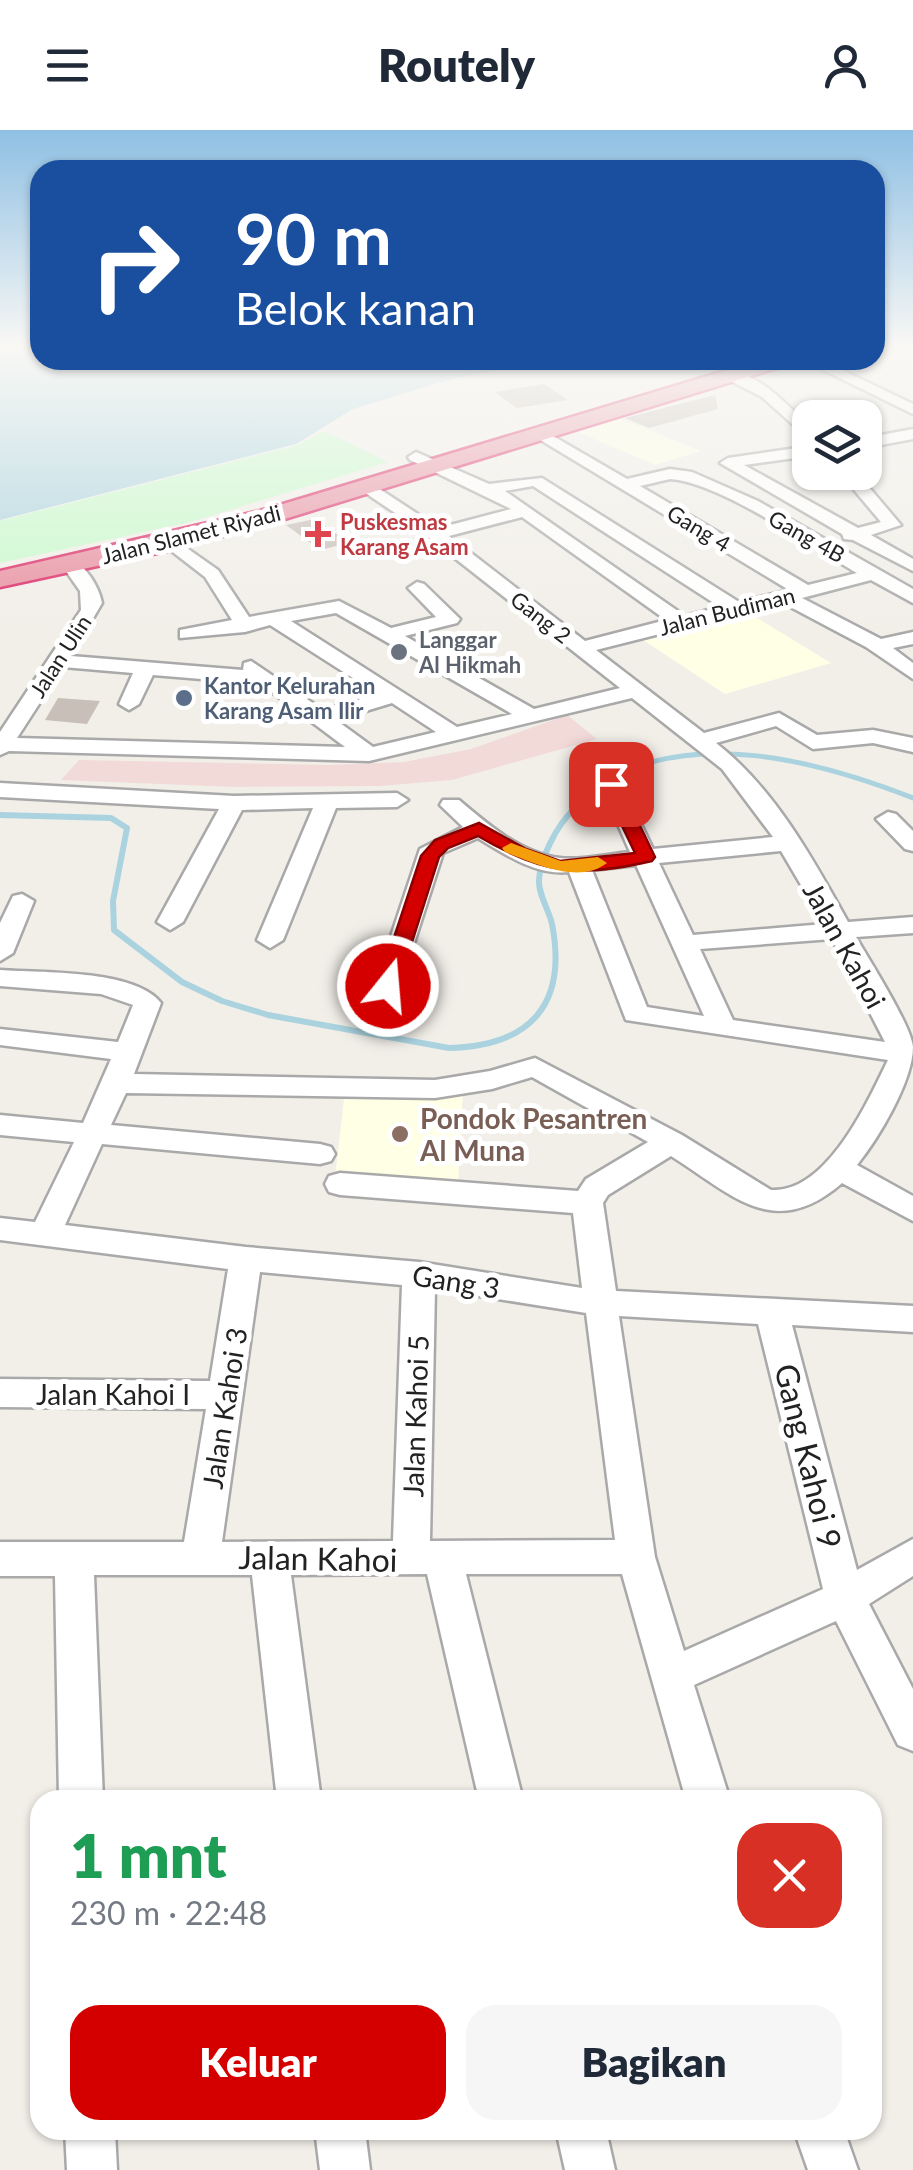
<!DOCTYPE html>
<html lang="id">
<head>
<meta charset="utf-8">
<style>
  body { margin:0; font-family:Lato,sans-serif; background:#f6f6f7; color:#1f2937; height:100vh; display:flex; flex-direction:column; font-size:38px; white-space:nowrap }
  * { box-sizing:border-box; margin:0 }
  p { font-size:32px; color:#747a83 }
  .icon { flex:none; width:55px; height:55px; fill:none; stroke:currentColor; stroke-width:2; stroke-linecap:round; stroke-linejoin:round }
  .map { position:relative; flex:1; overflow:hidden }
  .drawer { position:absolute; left:30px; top:1660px; width:852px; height:350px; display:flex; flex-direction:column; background:#fff; border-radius:30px; box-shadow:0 2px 8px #0004 }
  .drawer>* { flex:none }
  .guide { position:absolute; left:30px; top:30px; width:855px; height:210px; border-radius:30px; box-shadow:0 2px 8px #0004; background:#1a4fa0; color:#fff; overflow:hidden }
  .controls { position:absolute; left:792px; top:270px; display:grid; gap:20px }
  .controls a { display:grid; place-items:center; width:90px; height:90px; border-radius:20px; background:#fff; box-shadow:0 2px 8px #0004; font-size:50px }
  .pin { position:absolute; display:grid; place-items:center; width:85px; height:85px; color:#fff; margin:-42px; border-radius:20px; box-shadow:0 5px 15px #0006 }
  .me { position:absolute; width:110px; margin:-55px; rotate:17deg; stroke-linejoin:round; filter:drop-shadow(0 0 8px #0008) }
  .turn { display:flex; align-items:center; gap:35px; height:210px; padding:0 40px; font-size:45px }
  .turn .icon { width:130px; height:130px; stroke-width:2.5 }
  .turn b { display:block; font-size:70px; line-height:85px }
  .round { display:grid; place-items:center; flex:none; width:105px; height:105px; border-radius:30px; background:#f6f6f7 }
  .summary { display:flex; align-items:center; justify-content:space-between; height:170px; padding:0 40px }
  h1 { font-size:60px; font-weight:800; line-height:75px; color:#1e9e55 }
  .action { display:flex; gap:20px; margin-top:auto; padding:20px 40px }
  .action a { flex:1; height:115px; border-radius:30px; background:#d40000; color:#fff; font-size:40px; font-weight:800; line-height:115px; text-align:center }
  .action a+a { background:#f6f6f7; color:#1f2937 }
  header { display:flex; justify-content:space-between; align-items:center; height:130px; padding:0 40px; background:#fff; font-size:45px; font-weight:800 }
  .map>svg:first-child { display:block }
</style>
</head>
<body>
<header><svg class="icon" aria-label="menu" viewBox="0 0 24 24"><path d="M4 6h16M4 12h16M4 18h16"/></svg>Routely<svg class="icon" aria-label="person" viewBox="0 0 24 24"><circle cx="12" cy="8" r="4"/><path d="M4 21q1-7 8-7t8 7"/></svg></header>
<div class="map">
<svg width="913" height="2040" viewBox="0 0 913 2040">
  <rect width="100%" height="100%" fill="#f2efe9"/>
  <path fill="#f2dad9" d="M 567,585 L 597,609 L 452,650 L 380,656 L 234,657 L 61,650 L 79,630 L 329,635 L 404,632 L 471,619 Z"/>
  <path fill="#ffffe5" d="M 617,287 L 701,321 L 655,335 L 573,300 Z
    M 747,482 L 831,533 L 725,564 L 643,510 Z
    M 345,960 L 463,960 L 458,1055 L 335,1048 Z"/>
  <path fill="#c8facc" d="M 324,301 L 388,332 L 190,392 L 0,433 L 0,391 L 298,315 Z"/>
  <path fill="#aad3df" d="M 0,218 L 40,218 L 40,230 L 549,230 L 455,248 L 353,279 L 296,314 L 0,390 Z"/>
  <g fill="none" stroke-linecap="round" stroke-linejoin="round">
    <path stroke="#aad3df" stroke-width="5" d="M 570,684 C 578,675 587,663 597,656 C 690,596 819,631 913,668"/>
    <path stroke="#aad3df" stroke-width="6" d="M 0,685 L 111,688 L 127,698 L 113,771 L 114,800 L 182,852 L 222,871 L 268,885 L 449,918 C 529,916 568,876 552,794 C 549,780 538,764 539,750 C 540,728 557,696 572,681"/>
  </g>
  <path fill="#c7bfb8" d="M 544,254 L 568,270 L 517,278 L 494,262 Z
    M 715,265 L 718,279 L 649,298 L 625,288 Z
    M 315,389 L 349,413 L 320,420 L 286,395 Z
    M 58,568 L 100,571 L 87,594 L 45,590 Z"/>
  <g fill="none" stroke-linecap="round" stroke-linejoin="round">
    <g stroke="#a9a9a9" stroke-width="5">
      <path id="minor" d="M 803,230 L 821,230 L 913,274 L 913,284 Z
        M 723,241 C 756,239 788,276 810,297 L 810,310 L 762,267 L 723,247 Z
        M 539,298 L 627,349 L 670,339 L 692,342 L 758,371 L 913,459 L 913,473 L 871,450 L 802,468 L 881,509 L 913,502 L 913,514 L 893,518 L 913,533 L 913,549 L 866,517 L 783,473 L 596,520 L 704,603 L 779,583 L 817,605 L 873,600 L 913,608 L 913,622 L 873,613 L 813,619 L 776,596 L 716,613 C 774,658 813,729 848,792 L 913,787 L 913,803 L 856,807 C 869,830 911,895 913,917 C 913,951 878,1009 857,1035 L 913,1066 L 913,1091 L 842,1053 C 774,1112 733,1065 671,1026 L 608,1065 L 603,1073 L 616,1161 L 913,1176 L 913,1202 L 792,1195 L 857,1440 L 913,1409 L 913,1446 L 869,1474 L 913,1559 L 913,1621 L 898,1615 L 836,1491 L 694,1555 L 730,1670 L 686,1670 L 622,1444 L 466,1444 L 523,1670 L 479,1670 L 427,1444 L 291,1445 L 321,1670 L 277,1670 L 252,1445 L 94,1445 L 103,1670 L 59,1670 L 55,1446 L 0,1446 L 0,1412 L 184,1412 L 206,1279 L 0,1277 L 0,1249 L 210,1251 L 228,1139 L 0,1110 L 0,1088 L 35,1092 L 74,1012 L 0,1005 L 0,985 L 83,993 L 111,929 L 0,915 L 0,899 L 118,912 L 133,875 L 101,864 L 0,856 L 0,840 C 40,843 135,839 161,873 L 134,944 L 435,950 L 490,941 L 535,928 L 682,1005 L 771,1060 C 827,1063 867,973 888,930 L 626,890 L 569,742 C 537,746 504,724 478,708 L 443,723 L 398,863 L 385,871 L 376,869 L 372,863 L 420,719 L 463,697 L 440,675 L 443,670 L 459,670 C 487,694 522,724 560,728 C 581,731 608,724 630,722 L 600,654 L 611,647 L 622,654 L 653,719 L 773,707 L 722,639 L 632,568 L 369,631 L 9,621 L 0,625 L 0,602 L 81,480 L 80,461 L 61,434 L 70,429 C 86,435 99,457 102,473 L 71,526 L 243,540 L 244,533 L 251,531 L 323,580 L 378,564 L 270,495 L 245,502 L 180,508 L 180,500 L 232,490 L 205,447 L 165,416 L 162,412 L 171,407 L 218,440 L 249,487 L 339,471 L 391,498 L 436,487 L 408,458 L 417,452 L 424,454 L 460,489 L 457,493 L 405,506 L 534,579 L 620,558 L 410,393 L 355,356 L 369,352 L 439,398 L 511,379 L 410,330 L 408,327 L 416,322 L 489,354 L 542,348 L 739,472 L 789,460 L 534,306 L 531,303 ZM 670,349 C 719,352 812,417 857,443 L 808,455 L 640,356 ZM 533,356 L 720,477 L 685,486 L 505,361 ZM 522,387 L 666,490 L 585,511 L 449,406 ZM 336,483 L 512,584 L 457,597 L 291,491 ZM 63,537 L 133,543 L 119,574 L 129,580 L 139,574 L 153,545 L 261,554 L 345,617 L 17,608 ZM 392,573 L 436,602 L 373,617 L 336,590 ZM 781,721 L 824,794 L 693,805 L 659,733 ZM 636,735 L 704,886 L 647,877 L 592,740 ZM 832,809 L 885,912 L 733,890 L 700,819 ZM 532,947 L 648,1012 L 586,1049 L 578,1061 L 340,1043 L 329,1046 L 325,1054 L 329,1062 L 340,1065 L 573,1083 L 582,1158 L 419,1132 L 246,1117 L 65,1095 L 102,1014 L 320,1034 L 331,1031 L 335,1024 L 331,1017 L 320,1014 L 111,995 L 126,963 L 435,968 L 492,959 ZM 260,1142 L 402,1155 L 393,1411 L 222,1412 ZM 435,1159 L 586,1183 L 615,1410 L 430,1411 ZM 619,1186 L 758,1194 L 823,1459 L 684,1521 L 655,1427 Z
        M 913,299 L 913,309 L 865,318 L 865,308 Z
        M 810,316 L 810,326 L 744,335 L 858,398 L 881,392 L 839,342 L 856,342 L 901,395 L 871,405 L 913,429 L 913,441 L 853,410 L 844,409 L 842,404 L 720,333 L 728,328 Z
        M 0,653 L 234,666 L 397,663 L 408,670 L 397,677 L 336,678 L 283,810 L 270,818 L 257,810 L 313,678 L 242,680 L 183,792 L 170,800 L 157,792 L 219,679 L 0,667 Z
        M 888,682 L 896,684 L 913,701 L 913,721 L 905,719 L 876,689 Z
        M 22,764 L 34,771 L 13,823 L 0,831 L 0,793 L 13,766 Z
        M 65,2000 L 115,2000 L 117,2040 L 67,2040 Z
        M 315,2000 L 365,2000 L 370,2040 L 320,2040 Z
        M 556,2000 L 606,2000 L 615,2040 L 565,2040 Z
        M 794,2000 L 844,2000 L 858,2040 L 808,2040 Z"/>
    </g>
    <g stroke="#dc2a67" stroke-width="5">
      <path id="highway" d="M 761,230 L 793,230 L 790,234 L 278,391 L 171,420 L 0,457 L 0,441 L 260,381 Z"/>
    </g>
    <use href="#minor" fill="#fff" fill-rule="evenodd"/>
    <use href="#highway" fill="#e892a2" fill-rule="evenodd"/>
  </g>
  <linearGradient id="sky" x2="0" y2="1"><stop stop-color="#8fc0e4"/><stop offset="0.43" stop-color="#f9f8f5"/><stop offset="1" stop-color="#f9f8f5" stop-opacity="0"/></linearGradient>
  <rect width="913" height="504" fill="url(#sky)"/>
  <path fill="#d40000" stroke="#8a0000" stroke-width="2.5" d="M 611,649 L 620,654 L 655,727 L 652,731 C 579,748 542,744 478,706 L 448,718 L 439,727 L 398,856 L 395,860 L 381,860 L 378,856 L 421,726 L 435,710 L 479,693 L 526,719 L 560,731 L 635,723 L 602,654 Z"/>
  <path fill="#f59e0b" d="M 511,713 L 561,731 L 598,727 L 607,733 C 579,755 534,733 505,722 L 502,718 Z"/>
  <path fill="#e0444e" stroke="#fff" stroke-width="4" d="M313 389h10v10h10v10h-10v10h-10v-10h-10v-10h10z"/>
  <circle fill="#6b7280" stroke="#fff" stroke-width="4" cx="399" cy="522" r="10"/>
  <circle fill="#5c6f8a" stroke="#fff" stroke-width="4" cx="184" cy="568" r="10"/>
  <circle fill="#8d6e63" stroke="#fff" stroke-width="4" cx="400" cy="1004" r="10"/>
  <g text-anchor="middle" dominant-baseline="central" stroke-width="10" stroke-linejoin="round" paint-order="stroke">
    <g font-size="22" font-weight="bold" fill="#be3a42" stroke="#fff" text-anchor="start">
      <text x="340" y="391">Puskesmas<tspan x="340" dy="25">Karang Asam</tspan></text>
    </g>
    <g font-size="22" fill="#222" stroke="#fff">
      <text transform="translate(699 398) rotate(31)">Gang 4</text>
      <text transform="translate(191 404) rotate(-14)">Jalan Slamet Riyadi</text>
      <text transform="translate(807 406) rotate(29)">Gang 4B</text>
      <text transform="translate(727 481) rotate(-14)">Jalan Budiman</text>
      <text transform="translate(541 487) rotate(38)">Gang 2</text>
      <text transform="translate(60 526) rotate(-57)">Jalan Ulin</text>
    </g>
    <g font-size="22" font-weight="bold" fill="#5b616d" stroke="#fff" text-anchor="start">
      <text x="419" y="509">Langgar<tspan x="419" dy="25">Al Hikmah</tspan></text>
    </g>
    <g font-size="22" font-weight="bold" fill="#4e5e75" stroke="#fff" text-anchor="start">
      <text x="204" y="555">Kantor Kelurahan<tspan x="204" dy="25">Karang Asam Ilir</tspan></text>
    </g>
    <g font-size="28" fill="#222" stroke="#fff">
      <text transform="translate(845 815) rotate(61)">Jalan Kahoi</text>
      <text transform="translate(456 1151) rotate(9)">Gang 3</text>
      <text x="113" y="1264">Jalan Kahoi I</text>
      <text transform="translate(224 1278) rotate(-81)">Jalan Kahoi 3</text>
      <text transform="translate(415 1286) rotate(-88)">Jalan Kahoi 5</text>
    </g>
    <g font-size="28" font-weight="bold" fill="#785e54" stroke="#fff" text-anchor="start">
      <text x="420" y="988">Pondok Pesantren<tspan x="420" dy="32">Al Muna</tspan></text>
    </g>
    <g font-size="32" fill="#222" stroke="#fff">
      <text transform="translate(809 1326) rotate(76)">Gang Kahoi 9</text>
      <text transform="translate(318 1428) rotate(1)">Jalan Kahoi</text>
    </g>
  </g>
</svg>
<div class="controls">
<a><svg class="icon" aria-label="layers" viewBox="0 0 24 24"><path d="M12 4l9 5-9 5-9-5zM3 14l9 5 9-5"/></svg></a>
</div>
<div class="pin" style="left:611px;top:654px;background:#d93025"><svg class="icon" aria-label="arrive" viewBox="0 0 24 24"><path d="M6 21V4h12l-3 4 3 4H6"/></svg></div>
<svg class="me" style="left:388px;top:856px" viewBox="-20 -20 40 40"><circle r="17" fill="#d40000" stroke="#fff" stroke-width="3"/><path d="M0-11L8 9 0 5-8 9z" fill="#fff"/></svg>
<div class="guide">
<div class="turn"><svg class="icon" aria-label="right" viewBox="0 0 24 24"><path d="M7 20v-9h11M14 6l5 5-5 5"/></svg><div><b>90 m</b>Belok kanan</div></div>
</div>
<section class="drawer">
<div class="summary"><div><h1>1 mnt</h1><p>230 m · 22:48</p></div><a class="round" style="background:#d93025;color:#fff"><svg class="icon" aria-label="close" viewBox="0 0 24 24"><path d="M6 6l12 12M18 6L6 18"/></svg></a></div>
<div class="action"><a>Keluar</a><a>Bagikan</a></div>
</section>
</div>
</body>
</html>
